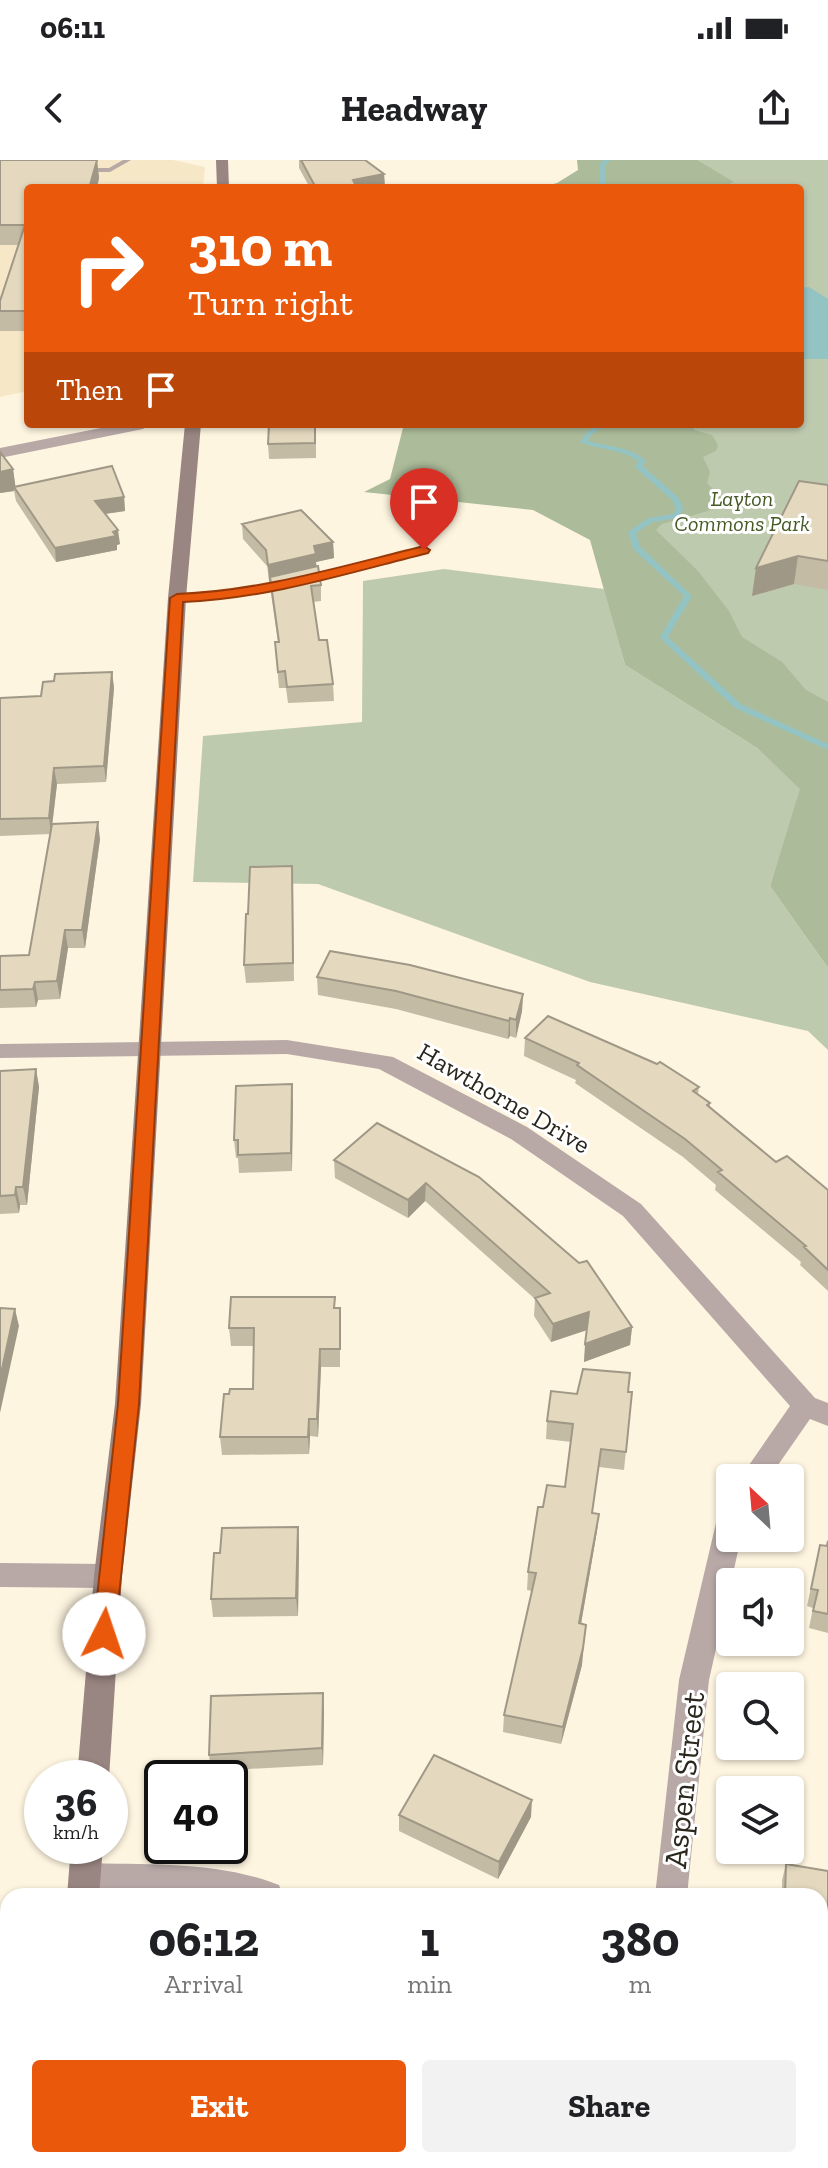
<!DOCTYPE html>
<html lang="en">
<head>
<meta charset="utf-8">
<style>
  body { margin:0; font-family:"Zilla Slab",serif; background:#f2f2f2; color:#202124; height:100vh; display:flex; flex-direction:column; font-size:30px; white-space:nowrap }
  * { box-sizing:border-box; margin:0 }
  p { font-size:26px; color:#757577 }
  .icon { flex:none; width:44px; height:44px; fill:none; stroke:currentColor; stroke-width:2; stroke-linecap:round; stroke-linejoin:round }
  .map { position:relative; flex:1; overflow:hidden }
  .drawer { position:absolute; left:0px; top:1728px; width:828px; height:280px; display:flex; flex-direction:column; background:#fff; border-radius:24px 24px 0 0; box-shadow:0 2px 6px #0004 }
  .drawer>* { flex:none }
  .banner { position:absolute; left:24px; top:24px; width:780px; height:244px; border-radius:8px; box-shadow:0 2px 6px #0004; background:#ea580c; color:#fff; overflow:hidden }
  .needle { width:52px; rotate:334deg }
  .tools { position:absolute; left:716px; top:1304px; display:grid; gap:16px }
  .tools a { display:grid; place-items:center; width:88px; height:88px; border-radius:8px; background:#fff; box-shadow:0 2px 6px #0004; font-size:40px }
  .speed { position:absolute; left:24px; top:1600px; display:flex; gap:16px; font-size:40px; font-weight:700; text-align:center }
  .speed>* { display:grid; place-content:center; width:104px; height:104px; border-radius:50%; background:#fff; box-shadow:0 2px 6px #0004; line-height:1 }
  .speed small { font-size:20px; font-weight:400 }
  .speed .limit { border:4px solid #111; border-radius:12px; background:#fff; color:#111 }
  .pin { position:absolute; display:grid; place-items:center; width:68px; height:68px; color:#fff; margin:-82px -34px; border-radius:50% 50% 50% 0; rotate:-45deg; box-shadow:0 0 8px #0007 }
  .pin .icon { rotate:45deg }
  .me { position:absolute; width:88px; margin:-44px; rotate:4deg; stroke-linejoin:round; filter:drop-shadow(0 0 6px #0008) }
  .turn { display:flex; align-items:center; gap:28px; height:168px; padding:0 32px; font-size:36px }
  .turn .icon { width:104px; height:104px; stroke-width:2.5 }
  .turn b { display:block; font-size:56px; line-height:68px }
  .then { display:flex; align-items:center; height:76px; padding:0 32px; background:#0003; gap:16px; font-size:30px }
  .eta { display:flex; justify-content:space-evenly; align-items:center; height:136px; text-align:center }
  .eta b { font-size:48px; font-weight:700; line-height:56px }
  .cta { display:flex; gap:16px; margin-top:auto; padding:16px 32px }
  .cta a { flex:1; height:92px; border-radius:8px; background:#ea580c; color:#fff; font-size:32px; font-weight:700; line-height:92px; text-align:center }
  .cta a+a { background:#f2f2f2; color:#202124 }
  .status { display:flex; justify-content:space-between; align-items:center; height:56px; padding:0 40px; background:#fff; direction:ltr }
  .status svg { height:22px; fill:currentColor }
  header { display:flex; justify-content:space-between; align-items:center; height:104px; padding:0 32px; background:#fff; font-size:36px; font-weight:700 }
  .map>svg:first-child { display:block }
</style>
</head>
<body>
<div class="status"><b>06:11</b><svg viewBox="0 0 49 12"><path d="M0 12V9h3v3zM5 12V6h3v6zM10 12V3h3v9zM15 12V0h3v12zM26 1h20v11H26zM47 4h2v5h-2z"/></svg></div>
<header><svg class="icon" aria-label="back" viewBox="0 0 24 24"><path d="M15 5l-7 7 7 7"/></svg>Headway<svg class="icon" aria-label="share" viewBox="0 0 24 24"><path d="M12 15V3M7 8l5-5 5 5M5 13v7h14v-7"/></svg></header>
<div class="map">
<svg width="828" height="2008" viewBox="0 0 828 2008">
  <rect width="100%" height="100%" fill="#fef5e0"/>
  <path fill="#f6e7c6" d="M 0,0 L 173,0 L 205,7 L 203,28 L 28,28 L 28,231 L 0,237 Z"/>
  <path fill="#becaae" d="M 616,0 L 828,0 L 828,606 L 524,264 L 800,264 L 800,28 L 609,28 Z
    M 444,409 L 604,429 L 625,505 L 757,588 L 801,629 L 770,726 L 828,808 L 828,890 L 808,871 L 590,822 L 318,724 L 193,722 L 203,576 L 362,562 L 363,421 Z"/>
  <path fill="#acbb99" d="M 577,0 L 697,0 L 734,22 L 720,28 L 540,28 L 557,23 L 578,10 Z
    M 404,264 L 693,264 L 694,270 L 712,275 L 718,285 L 716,291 L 703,297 L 710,312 L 707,323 L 724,340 L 708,351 L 662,364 L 656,370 L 698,411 L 729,451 L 742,477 L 782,502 L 806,530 L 828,542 L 828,808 L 770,726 L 800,629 L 757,588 L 625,505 L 590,380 L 533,350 L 364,332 L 390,319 Z"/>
  <path fill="#94c3c4" d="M 809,127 L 828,139 L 828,199 L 803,199 L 800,194 L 800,128 Z"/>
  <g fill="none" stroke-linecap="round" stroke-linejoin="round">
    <path fill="#94c3c4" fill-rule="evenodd" d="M 604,0 L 611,0 L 605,5 L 606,28 L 600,28 L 599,4 Z
      M 599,264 L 607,264 L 591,275 L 588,281 C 608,287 630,286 646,301 L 643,306 L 678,337 L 684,349 L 678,358 L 653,362 L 636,373 L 640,386 L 692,436 L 668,477 L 741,544 L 828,584 L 828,590 L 735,548 L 661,479 L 660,477 L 684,436 L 633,389 L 628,372 L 648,358 L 673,354 L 676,349 L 672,340 L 636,308 L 635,306 L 638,301 C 622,289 600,290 582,283 L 580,282 L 586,273 Z"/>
    <path fill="#b8a9a7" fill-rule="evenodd" d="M 123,0 L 131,0 L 110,12 L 80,12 L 76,10 L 80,8 L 109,8 Z
      M 424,387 L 429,390 L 427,392 C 388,402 199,454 172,438 L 177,435 L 208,433 L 270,424 Z"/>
    <path fill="#b8a9a7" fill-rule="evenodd" d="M 121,264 L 151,264 L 143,269 L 0,298 L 0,288 Z
      M 287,880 L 393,897 L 527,967 L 641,1044 L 815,1238 L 828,1243 L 828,1266 L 810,1259 L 769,1318 L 740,1318 L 790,1246 L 623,1056 L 511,979 L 379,909 L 287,894 L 0,898 L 0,884 Z
      M 730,1351 L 730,1378 L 741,1378 L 709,1520 L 687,1736 L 655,1736 L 679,1520 L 716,1363 L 720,1355 Z
      M 0,1403 L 108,1404 L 118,1407 L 122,1416 L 118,1425 L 108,1428 L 0,1427 Z
      M 85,1703 C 149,1705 218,1701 279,1725 L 283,1736 L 85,1733 L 73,1729 L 69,1718 L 73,1707 Z
      M 820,1975 L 828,1978 L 828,2008 L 812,2008 L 805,2000 L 820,2000 Z"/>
    <path fill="#998581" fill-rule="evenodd" d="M 216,0 L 228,0 L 229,28 L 217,28 Z
      M 185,264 L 201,264 L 186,438 L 141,1244 L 122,1416 L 109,1618 L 77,1618 L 94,1416 L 115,1244 L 168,438 Z
      M 71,1686 L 103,1686 L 99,1736 L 67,1736 Z
      M 41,2000 L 77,2000 L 77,2008 L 41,2008 Z"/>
  </g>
  <path fill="#c4bba4" d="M 0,0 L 97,0 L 99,18 L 97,26 L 28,28 L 28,171 L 0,171 L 0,140 L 19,85 L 0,85 Z
    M 299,0 L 365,0 L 384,14 L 385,28 L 310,28 L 299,8 Z
    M 316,264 L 316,298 L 269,299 L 268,284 Z
    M 0,292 L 13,309 L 15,326 L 124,337 L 125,351 L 105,354 L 120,384 L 117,385 L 117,390 L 56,402 L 16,341 L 14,331 L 0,333 Z
    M 828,325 L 828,430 L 794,424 L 752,436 L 756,408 Z
    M 242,364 L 333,382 L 334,398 L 316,402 L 321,425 L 321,441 L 313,442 L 319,480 L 333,524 L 334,541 L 288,543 L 286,528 L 279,528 L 275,482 L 278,482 L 267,406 L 243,379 Z
    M 112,512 L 114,528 L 106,622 L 57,624 L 52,667 L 100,679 L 85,788 L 68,788 L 60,839 L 38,840 L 36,847 L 0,848 L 0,796 L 29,795 L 51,674 L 0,676 L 0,538 L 41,536 L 54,521 Z
    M 293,724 L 294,821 L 246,823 L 244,805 L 248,754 Z
    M 317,817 L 523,834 L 522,851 L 516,878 L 510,876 L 508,879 L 396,849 L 318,835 Z
    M 525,878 L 699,927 L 698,935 L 710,943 L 710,948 L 776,1002 L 828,1030 L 828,1131 L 800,1105 L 801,1102 L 715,1030 L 716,1025 L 683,997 L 575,923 L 576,920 L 524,896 Z
    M 36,909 L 39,927 L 27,1045 L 20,1045 L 19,1053 L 0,1054 L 0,911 Z
    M 292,924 L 292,1011 L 239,1013 L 238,998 L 236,998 L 234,980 Z
    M 377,963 L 632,1167 L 630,1185 L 584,1202 L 587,1170 L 551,1182 L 534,1156 L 535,1139 L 425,1041 L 408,1058 L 335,1018 L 334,1000 Z
    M 335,1148 L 340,1166 L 340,1207 L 321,1207 L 318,1277 L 310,1276 L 309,1294 L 222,1295 L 220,1277 L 229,1234 L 253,1229 L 254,1186 L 231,1186 L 229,1168 Z
    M 632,1232 L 624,1310 L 599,1307 L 592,1353 L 599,1354 L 597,1371 L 581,1464 L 582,1505 L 561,1584 L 503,1572 L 504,1555 L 532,1431 L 527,1430 L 528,1412 L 543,1347 L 565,1327 L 571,1282 L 546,1279 L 547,1261 L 577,1234 Z
    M 298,1367 L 299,1385 L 298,1456 L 213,1457 L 211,1439 L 220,1393 Z
    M 828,1379 L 828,1473 L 809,1468 L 813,1448 L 807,1446 L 820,1385 L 826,1386 Z
    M 324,1550 L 323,1605 L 211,1611 L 209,1595 Z
    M 399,1655 L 531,1657 L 498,1719 L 399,1671 Z
    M 786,1704 L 828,1711 L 828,1852 L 820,1850 L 820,1736 L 782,1736 L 782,1720 Z"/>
  <path fill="#a09886" d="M 97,0 L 99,18 L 97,28 L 90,28 L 90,25 Z
    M 384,14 L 385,28 L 353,28 L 353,20 Z
    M 13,309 L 16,330 L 14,327 L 14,331 L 0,333 L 0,312 Z
    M 124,337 L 125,351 L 97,355 L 95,341 Z
    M 118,370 L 120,384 L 117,385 L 117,390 L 56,402 L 55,388 Z
    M 333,382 L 334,398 L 316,402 L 316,410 L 269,421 L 268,405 L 314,386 Z
    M 798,396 L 794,424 L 752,436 L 756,408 Z
    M 112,512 L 114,528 L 106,622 L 104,606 Z
    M 54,608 L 57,624 L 51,674 L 49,658 Z
    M 98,662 L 100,679 L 85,788 L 82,770 Z
    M 65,770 L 68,788 L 60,839 L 57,821 Z
    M 35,822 L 38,840 L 36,847 L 33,829 Z
    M 523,834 L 522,851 L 516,878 L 516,860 Z
    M 510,858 L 510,876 L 508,879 L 509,861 Z
    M 36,909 L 39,927 L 27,1045 L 23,1027 Z
    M 292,924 L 293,942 L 292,1011 L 291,993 Z
    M 426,1023 L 425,1041 L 408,1058 L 408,1040 Z
    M 16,1027 L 20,1045 L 19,1053 L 15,1035 Z
    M 15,1149 L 19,1166 L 0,1253 L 0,1218 Z
    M 589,1152 L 587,1170 L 551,1182 L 553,1164 Z
    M 632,1167 L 630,1185 L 584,1202 L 585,1184 Z
    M 320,1189 L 321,1207 L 318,1277 L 317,1259 Z
    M 309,1259 L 310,1276 L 309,1294 L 308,1277 Z
    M 599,1354 L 597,1371 L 578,1481 L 579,1463 Z
    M 298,1367 L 299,1385 L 298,1456 L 296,1438 Z
    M 586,1465 L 582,1505 L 561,1584 L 563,1567 Z
    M 323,1533 L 324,1550 L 323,1605 L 322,1588 Z
    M 532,1640 L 531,1657 L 498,1719 L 499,1702 Z
    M 433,2000 L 437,2000 L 436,2008 L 430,2008 Z"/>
  <path fill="#e4d9bf" stroke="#a09886" stroke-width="2" d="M 0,0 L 97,0 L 90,25 L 97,25 L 96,28 L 28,28 L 28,151 L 0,151 L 0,141 L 25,65 L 0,65 Z
    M 301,0 L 365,0 L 384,14 L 353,20 L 357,28 L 316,28 Z
    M 269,264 L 315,264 L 315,283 L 268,284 Z
    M 0,292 L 13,309 L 0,312 Z
    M 112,306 L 124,337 L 95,341 L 118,370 L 113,372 L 116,376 L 55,388 L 14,327 Z
    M 799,321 L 828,325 L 828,401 L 798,396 L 756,408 Z
    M 301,350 L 333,382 L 314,386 L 316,394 L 268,405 L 266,390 L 242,364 Z
    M 318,406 L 321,425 L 311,426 L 319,480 L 327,480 L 333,524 L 287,527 L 285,511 L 278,512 L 275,482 L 279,482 L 270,417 Z
    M 112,512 L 104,606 L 54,608 L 49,658 L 0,659 L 0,538 L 41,536 L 43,522 L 54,521 L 55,514 Z
    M 98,662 L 82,770 L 65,770 L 57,821 L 35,822 L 33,829 L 0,830 L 0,796 L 29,795 L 52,664 Z
    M 292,706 L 293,803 L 244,805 L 246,754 L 248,754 L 250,707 Z
    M 330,791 L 410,805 L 523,834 L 516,860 L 510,858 L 509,861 L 396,831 L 317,817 Z
    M 548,856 L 657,904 L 660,902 L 699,927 L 693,931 L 710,943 L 707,945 L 776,1002 L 787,996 L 828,1030 L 828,1110 L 804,1087 L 806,1086 L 718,1012 L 722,1010 L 685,979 L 577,905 L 579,903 L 525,878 Z
    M 36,909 L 23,1027 L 16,1027 L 15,1035 L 0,1036 L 0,911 Z
    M 292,924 L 291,993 L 238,995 L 238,980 L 234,980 L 236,926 Z
    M 377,963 L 479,1017 L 579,1103 L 587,1101 L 632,1167 L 585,1184 L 589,1152 L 553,1164 L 535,1138 L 550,1133 L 426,1023 L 408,1040 L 334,1000 Z
    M 231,1137 L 335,1137 L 334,1148 L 340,1148 L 340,1189 L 320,1189 L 317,1259 L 309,1259 L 308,1277 L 220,1277 L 224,1234 L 229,1234 L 230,1229 L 253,1229 L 254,1168 L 229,1168 Z
    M 0,1148 L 15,1149 L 0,1218 Z
    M 583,1209 L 630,1213 L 628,1232 L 632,1232 L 626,1292 L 601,1289 L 592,1353 L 599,1354 L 579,1463 L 586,1465 L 583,1488 L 563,1567 L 504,1555 L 536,1413 L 528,1412 L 538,1347 L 543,1347 L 547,1325 L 565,1327 L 573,1264 L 547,1261 L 551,1231 L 577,1234 Z
    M 298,1367 L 296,1438 L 211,1439 L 214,1393 L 220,1393 L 222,1368 Z
    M 828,1381 L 828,1454 L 813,1451 L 818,1430 L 811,1429 L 820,1385 L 827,1386 Z
    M 323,1533 L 322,1588 L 209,1595 L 211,1536 Z
    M 434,1595 L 532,1640 L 499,1702 L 399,1655 Z
    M 786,1704 L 828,1711 L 828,1835 L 820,1834 L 820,1736 L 785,1736 Z
    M 290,2000 L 433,2000 L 430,2008 L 286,2008 Z
    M 516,2000 L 551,2000 L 568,2008 L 513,2008 Z"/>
  <path fill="#ea580c" stroke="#983908" stroke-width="2" d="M 424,386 L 430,390 L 428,393 C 348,413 266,439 183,442 L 139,1244 L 115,1474 L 112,1481 L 104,1483 L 96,1481 L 93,1474 L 118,1244 L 170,438 L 177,434 C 261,431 342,406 424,386 Z"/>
  <g text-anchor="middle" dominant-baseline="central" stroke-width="6" stroke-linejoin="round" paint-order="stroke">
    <g font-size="22" font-style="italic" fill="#475a26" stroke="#fff">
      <text x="742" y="338">Layton<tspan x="742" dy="25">Commons Park</tspan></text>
    </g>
    <g font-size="26" fill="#2b271d" stroke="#fff">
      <text transform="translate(504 938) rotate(30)">Hawthorne Drive</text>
    </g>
    <g font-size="32" fill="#2b271d" stroke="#fff">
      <text transform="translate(684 1620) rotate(-84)">Aspen Street</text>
    </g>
  </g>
</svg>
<div class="tools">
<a><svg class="needle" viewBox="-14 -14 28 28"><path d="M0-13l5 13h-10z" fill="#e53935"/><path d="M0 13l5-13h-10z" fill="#757577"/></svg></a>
<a><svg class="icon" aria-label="sound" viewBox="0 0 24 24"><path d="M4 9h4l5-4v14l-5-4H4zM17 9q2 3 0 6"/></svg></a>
<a><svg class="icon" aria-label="search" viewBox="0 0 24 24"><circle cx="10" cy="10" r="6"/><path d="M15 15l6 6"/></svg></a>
<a><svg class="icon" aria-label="layers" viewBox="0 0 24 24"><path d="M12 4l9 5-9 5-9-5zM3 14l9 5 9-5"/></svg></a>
</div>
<div class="speed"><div>36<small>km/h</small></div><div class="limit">40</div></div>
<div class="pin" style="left:424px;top:390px;background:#d93025"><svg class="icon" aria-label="arrive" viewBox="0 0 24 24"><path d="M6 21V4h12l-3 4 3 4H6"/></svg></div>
<svg class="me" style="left:104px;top:1474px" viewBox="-20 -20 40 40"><circle r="19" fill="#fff"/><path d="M0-13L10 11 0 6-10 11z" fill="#ea580c"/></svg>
<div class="banner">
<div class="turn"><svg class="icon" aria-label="right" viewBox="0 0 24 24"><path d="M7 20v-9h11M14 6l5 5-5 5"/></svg><div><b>310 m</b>Turn right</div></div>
<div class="then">Then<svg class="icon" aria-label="arrive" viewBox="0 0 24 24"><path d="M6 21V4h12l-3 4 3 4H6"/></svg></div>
</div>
<section class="drawer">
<div class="eta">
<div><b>06:12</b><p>Arrival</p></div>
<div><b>1</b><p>min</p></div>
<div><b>380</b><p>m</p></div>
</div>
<div class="cta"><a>Exit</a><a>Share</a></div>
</section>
</div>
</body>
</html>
